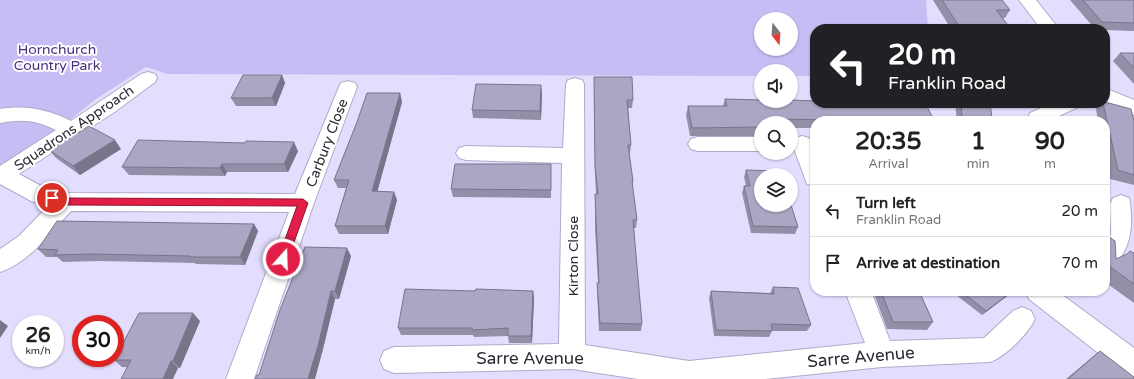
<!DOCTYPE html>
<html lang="en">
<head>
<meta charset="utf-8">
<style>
  body { margin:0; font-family:"Varela Round",sans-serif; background:#f2f2f2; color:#222; height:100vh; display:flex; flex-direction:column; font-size:15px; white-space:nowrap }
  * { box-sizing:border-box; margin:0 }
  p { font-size:13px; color:#767676 }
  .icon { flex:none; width:22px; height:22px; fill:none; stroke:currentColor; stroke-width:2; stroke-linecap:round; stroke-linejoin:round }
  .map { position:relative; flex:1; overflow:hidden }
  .side { position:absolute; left:810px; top:116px; width:300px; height:180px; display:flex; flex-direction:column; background:#fff; border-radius:16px; box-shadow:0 1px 3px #0004 }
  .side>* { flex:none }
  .guide { position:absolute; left:810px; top:24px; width:300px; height:84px; border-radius:16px; box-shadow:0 1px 3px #0004; background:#202124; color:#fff; overflow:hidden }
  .needle { width:26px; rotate:163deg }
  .controls { position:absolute; left:754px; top:12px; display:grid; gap:8px }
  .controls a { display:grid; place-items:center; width:44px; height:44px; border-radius:50%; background:#fff; box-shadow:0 1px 3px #0004; font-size:20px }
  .speed { position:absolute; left:12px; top:315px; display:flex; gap:8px; font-size:20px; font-weight:700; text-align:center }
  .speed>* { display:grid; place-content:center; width:52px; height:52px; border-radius:50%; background:#fff; box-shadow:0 1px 3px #0004; line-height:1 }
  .speed small { font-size:10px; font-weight:400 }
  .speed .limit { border:6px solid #d22; background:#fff; color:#111 }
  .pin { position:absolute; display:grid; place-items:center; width:34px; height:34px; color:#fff; margin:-17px; border:2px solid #fff; border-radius:50%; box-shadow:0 1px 4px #0007 }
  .me { position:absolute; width:44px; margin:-22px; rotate:20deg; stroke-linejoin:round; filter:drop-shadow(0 0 3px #0008) }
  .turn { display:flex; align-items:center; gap:14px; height:84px; padding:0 12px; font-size:18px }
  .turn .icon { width:52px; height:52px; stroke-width:2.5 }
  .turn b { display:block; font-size:28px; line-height:34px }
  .eta { display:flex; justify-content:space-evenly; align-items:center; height:68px; text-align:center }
  .eta b { font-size:24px; font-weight:700; line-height:28px }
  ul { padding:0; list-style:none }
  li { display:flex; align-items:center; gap:12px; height:52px; padding:0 12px; border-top:1px solid #e0e0e0 }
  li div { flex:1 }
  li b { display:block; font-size:15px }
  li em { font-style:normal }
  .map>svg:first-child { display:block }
</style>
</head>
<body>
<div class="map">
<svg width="1134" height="379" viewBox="0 0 1134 379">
  <rect width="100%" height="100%" fill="#e4defe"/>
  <path fill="#c8bcf5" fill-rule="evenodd" d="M 0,0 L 926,0 L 928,29 L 815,29 L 815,76 L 791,76 L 791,71 L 761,71 L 761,76 L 167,74 L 146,67 L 96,99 L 45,140 L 0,167 ZM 761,19 L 791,19 L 791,49 L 761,49 Z"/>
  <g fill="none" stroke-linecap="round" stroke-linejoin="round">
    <g stroke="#b0aac9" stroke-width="2">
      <path id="minor" d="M 1019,0 L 1036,0 L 1059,29 L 1041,29 Z
        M 148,72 L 155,74 L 157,78 L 155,82 L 116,111 L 19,174 L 45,188 L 65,193 L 295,194 L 339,87 L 341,83 L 348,81 L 355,83 L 357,87 L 314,203 L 254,379 L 226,379 L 289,212 L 71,211 C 50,233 30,262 0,272 L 0,249 L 19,236 L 48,206 L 31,201 L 0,184 L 0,166 L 56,130 C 35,120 23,119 0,123 L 0,109 C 26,105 47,109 71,121 L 141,74 Z
        M 575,78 L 582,80 L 584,84 L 585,345 L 689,361 L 865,343 L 845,291 L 871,291 L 890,341 L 984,338 L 1013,311 L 1022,307 L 1031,311 L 1035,319 C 1028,334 1005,357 990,362 L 882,367 L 765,379 L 638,379 L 572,369 L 394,373 L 384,369 L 380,360 L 384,351 L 394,347 L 559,344 L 562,163 L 466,160 L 459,158 L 456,153 L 459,148 L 466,146 L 563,148 L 566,84 L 568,80 Z
        M 1105,88 L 1134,100 L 1134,115 L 1105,102 Z
        M 1052,103 L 1079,103 L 1076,108 L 1048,121 L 1027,121 L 1030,113 Z
        M 802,136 L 809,138 L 815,150 L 815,186 L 807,184 L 792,143 L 795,138 Z
        M 698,137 L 761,137 L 761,151 L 698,151 L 691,149 L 688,144 L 691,139 Z
        M 1121,195 L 1129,198 C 1134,222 1132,259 1105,268 L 1105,243 L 1111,234 L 1110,204 L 1113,198 Z
        M 1025,291 L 1057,291 L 1134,348 L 1134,377 L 1124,373 L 1029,299 Z"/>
    </g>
    <use href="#minor" fill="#fff" fill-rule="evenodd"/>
  </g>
  <path fill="#948fa9" d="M 933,0 L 1002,0 L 1010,10 L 1005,18 L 1002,18 L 1011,29 L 951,29 Z
    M 1070,0 L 1134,0 L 1134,31 L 1105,30 L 1105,29 L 1095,29 Z
    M 1120,53 L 1134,53 L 1134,84 L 1113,61 Z
    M 282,75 L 285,83 L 276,106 L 236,106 L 231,98 Z
    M 594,77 L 633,100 L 632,108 L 628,108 L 631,145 L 630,153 L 629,153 L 633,181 L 632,187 L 637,220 L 636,228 L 633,228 L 642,324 L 641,331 L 599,331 L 597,291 L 597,283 L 598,283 L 595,228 L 595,194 L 596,194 L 595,175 Z
    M 815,91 L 815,103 L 933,118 L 931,121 L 815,121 L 815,128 L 791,128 L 791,123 L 761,123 L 761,136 L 690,136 L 686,115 L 688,106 L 723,106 L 725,99 L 812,101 L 812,99 Z
    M 400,93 L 402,102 L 377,192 L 394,192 L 397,200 L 388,234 L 339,234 L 335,226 L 346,188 L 338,188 L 334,180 Z
    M 542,93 L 541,120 L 473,118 L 472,110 Z
    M 955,103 L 990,103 L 992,118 L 990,121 L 957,121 Z
    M 1101,103 L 1105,103 L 1134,121 L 1134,185 L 1110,179 L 1105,155 L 1105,121 L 1098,121 L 1096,109 Z
    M 121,149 L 80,175 L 56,158 L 49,150 Z
    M 298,151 L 288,172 L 227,172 L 225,176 L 129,175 L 122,167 Z
    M 551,164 L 551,198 L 453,197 L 451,189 Z
    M 746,170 L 798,227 L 795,234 L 751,233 L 742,193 L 744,186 L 746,186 L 744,177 Z
    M 254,224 L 258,231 L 245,265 L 196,264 L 195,263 L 99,261 L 63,262 L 57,257 L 46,257 L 38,249 Z
    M 1105,234 L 1116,259 L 1134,253 L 1134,303 L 1105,282 Z
    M 351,256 L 339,299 L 335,299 L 322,353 L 259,375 Z
    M 773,287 L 811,325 L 807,331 L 772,331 L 769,337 L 714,336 L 709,298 L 711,291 L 770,293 Z
    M 475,291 L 533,291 L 534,299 L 532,343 L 509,343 L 508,336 L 474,337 L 473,335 L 401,335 L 398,328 Z
    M 873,291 L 919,291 L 933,322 L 927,330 L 887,329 Z
    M 959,291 L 1014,291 L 982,315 L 956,295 Z
    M 200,321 L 180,368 L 122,367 L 114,360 Z
    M 1100,351 L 1134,379 L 1066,379 L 1091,358 Z"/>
  <path fill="#787489" d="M 282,75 L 285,83 L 276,106 L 272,98 Z
    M 541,85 L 542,93 L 541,120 L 540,111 Z
    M 400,93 L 402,102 L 375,200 L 372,191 Z
    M 115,140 L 121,149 L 80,175 L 73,166 Z
    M 294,142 L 298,151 L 288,172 L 284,164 Z
    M 222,164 L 227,172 L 225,176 L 220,168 Z
    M 394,192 L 397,200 L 388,234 L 385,226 Z
    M 254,224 L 258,231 L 245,265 L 240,257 Z
    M 347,248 L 351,256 L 339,299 L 335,291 Z
    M 331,291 L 335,299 L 322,353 L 315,379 L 308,379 Z
    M 533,291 L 534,299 L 532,343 L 531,336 Z
    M 1013,291 L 1014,291 L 1011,293 L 982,315 L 986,311 Z
    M 193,313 L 200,321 L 180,368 L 173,361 Z
    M 0,320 L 8,326 L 0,338 Z
    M 171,361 L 178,368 L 173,379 L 163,379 Z"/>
  <path fill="#aca6c4" stroke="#787489" d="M 942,0 L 1002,0 L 1010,10 L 996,10 L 1011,29 L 961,29 Z
    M 1083,0 L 1134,0 L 1134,23 L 1102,22 Z
    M 1120,53 L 1134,53 L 1134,68 Z
    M 243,75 L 282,75 L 272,98 L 231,98 Z
    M 594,77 L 632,77 L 633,100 L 627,100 L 631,145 L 628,145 L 633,181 L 632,181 L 637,220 L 633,220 L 642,324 L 600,323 L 597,283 L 599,283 L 596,220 L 595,194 L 598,194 L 595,167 Z
    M 476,84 L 541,85 L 540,111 L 472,110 Z
    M 367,93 L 400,93 L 372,191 L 394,192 L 385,226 L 335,226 L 349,180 L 334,180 L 357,122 Z
    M 725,99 L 761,100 L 761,101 L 791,101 L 791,100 L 815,101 L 815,103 L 925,103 L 933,118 L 850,117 L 850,120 L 765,119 L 767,123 L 761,123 L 761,127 L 692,128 L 688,106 L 727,106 Z
    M 1105,102 L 1131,109 L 1134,121 L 1134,175 L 1118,170 L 1103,103 L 1105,103 Z
    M 961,103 L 990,103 L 992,118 L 962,118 Z
    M 89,126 L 115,140 L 73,166 L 49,150 Z
    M 138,140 L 245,143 L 246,141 L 294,142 L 284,164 L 222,164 L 220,168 L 122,167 Z
    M 455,164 L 551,164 L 551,190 L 451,189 Z
    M 746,170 L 781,171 L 782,175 L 761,175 L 761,205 L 791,205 L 798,227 L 753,226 L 744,186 L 750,186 Z
    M 57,221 L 254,224 L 240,257 L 190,257 L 190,256 L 91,254 L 55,255 L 58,250 L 38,249 Z
    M 1105,234 L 1115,241 L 1116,259 L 1127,254 L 1130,251 L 1134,253 L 1134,284 L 1105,263 Z
    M 305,247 L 347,248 L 335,291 L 331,291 L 318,346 L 308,379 L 255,379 L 257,375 L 259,375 L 280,310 Z
    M 773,287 L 798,288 L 811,325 L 771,324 L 772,331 L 716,330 L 711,291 L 774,294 Z
    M 405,289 L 475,291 L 476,289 L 533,291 L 531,336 L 508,336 L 508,328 L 472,330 L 472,328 L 398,328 Z
    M 881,291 L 919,291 L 933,322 L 893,322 Z
    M 961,291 L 1013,291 L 986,311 Z
    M 139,313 L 193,313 L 173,361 L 171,361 L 163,379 L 121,379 L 131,360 L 114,360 Z
    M 1100,351 L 1134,377 L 1134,379 L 1068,379 Z"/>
  <path fill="#e11d48" stroke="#92132f" d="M 52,195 L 65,198 L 303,199 L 308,203 L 288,259 L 287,262 L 283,263 L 280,262 L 278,259 L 297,206 L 65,205 L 49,201 L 48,198 L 49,196 Z"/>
  <g text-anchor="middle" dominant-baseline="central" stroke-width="4" stroke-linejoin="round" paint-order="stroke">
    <g font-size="14" fill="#482e7d" stroke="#fff">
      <text x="57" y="49">Hornchurch<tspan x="57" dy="16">Country Park</tspan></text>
    </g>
    <g font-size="14" fill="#2c2935" stroke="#fff">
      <text transform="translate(74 128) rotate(-34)">Squadrons Approach</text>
      <text transform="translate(327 143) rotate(-69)">Carbury Close</text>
      <text transform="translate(573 256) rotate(-90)">Kirton Close</text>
    </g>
    <g font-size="17" fill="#2c2935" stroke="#fff">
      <text transform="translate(861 357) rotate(-5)">Sarre Avenue</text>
      <text x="530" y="358">Sarre Avenue</text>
    </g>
  </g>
</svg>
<div class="controls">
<a><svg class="needle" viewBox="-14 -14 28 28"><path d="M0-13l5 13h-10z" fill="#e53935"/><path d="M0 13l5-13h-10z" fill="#767676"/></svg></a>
<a><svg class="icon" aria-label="sound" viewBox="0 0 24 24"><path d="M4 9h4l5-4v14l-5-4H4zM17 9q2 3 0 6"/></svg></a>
<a><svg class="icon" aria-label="search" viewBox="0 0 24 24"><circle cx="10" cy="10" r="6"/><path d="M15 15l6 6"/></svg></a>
<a><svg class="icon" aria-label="layers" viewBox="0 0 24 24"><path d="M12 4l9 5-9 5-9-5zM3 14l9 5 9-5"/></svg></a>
</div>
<div class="speed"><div>26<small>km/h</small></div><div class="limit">30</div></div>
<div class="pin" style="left:52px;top:198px;background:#d93025"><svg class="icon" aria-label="arrive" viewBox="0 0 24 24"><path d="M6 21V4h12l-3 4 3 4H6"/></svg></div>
<svg class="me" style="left:283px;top:259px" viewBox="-20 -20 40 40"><circle r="17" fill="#e11d48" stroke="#fff" stroke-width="3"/><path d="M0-11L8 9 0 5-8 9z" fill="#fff"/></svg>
<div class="guide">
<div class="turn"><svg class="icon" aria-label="left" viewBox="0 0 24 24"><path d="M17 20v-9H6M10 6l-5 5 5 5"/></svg><div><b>20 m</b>Franklin Road</div></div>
</div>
<section class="side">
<div class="eta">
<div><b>20:35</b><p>Arrival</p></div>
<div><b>1</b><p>min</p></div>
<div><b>90</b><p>m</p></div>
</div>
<ul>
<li><svg class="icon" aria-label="left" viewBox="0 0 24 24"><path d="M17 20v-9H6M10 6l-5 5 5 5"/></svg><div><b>Turn left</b><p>Franklin Road</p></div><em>20 m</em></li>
<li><svg class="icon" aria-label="arrive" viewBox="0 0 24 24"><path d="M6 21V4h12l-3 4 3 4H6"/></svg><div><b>Arrive at destination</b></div><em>70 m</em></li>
</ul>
</section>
</div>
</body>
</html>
